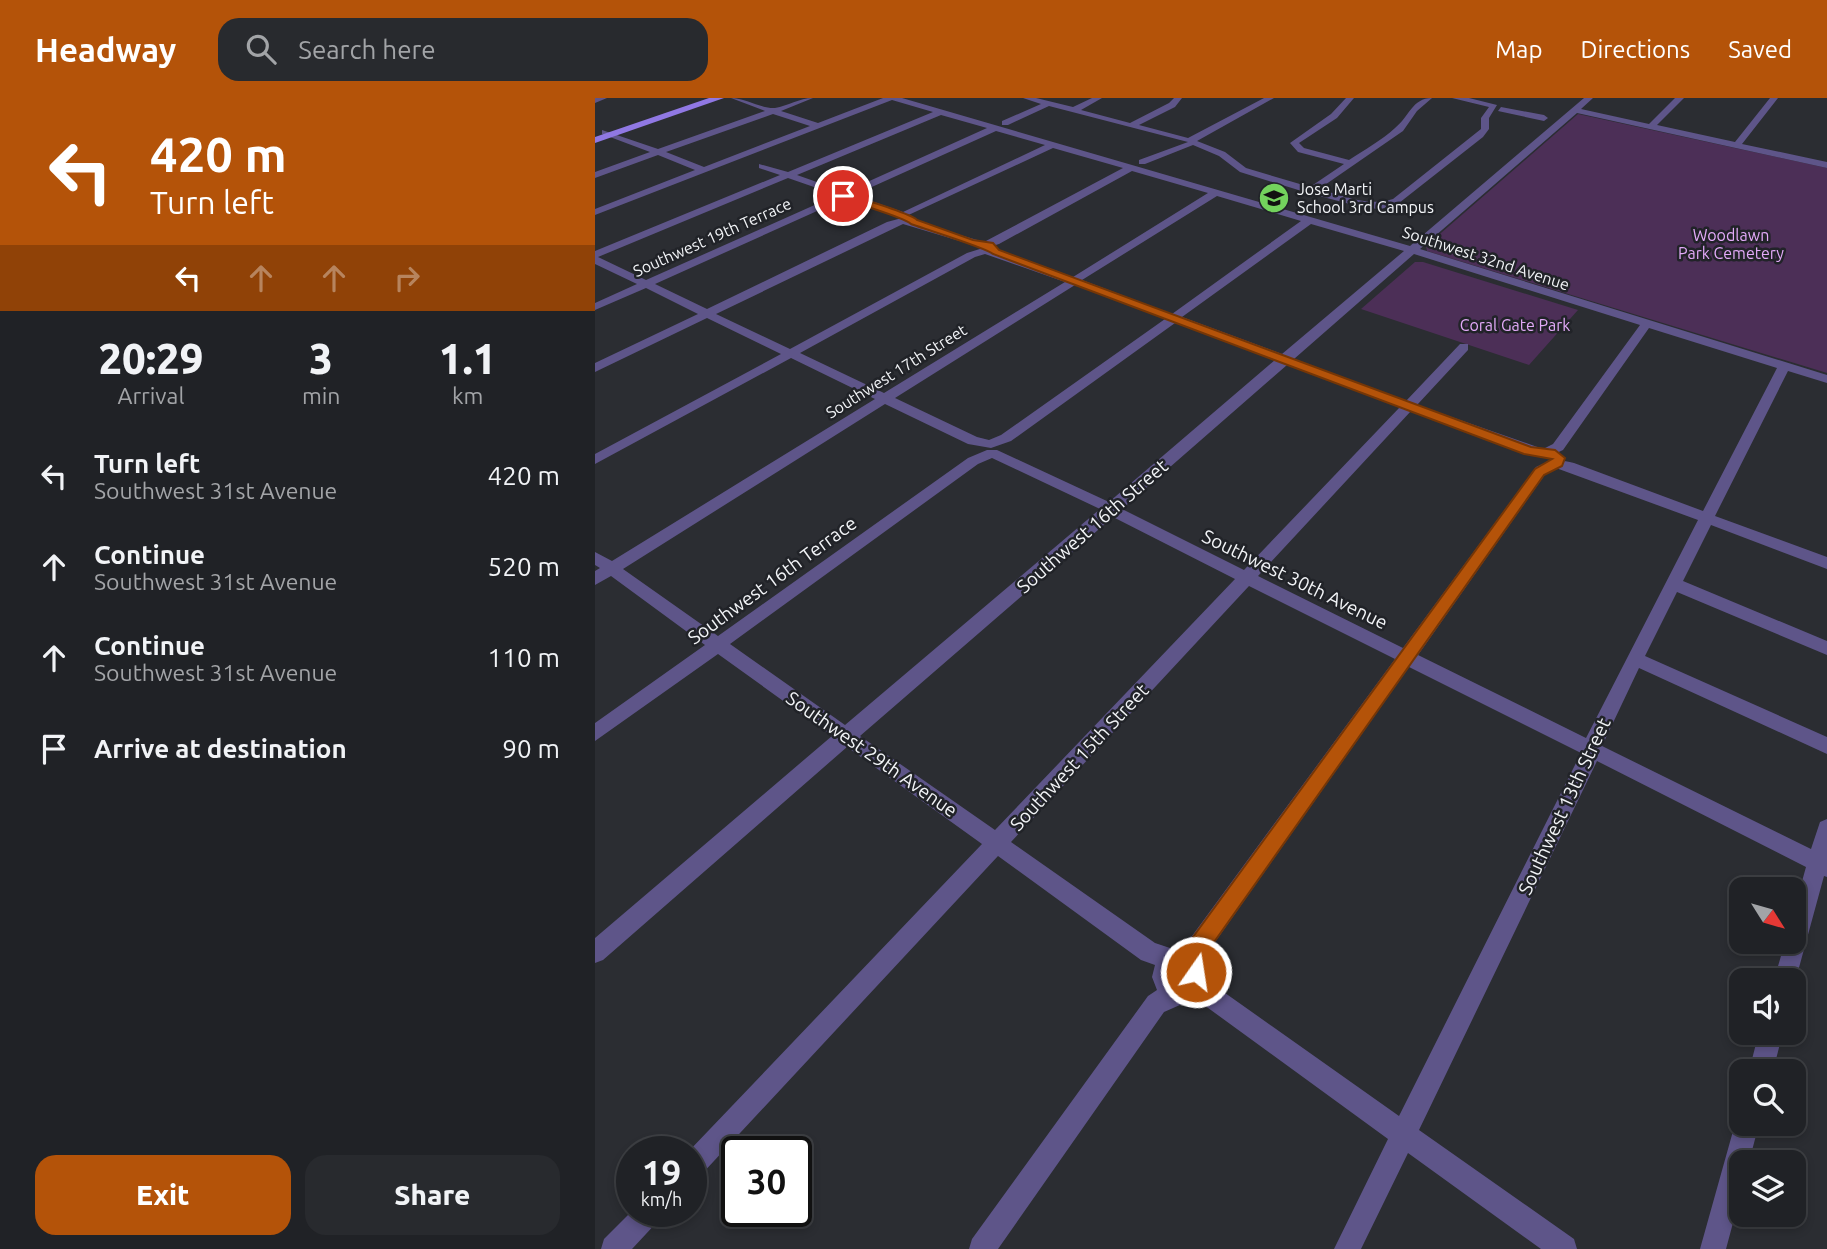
<!DOCTYPE html>
<html lang="en">
<head>
<meta charset="utf-8">
<style>
  body { margin:0; font-family:Ubuntu,sans-serif; background:#282a2e; color:#f1f3f6; height:100vh; display:flex; flex-direction:column; font-size:26px; white-space:nowrap }
  * { box-sizing:border-box; margin:0 }
  p { font-size:23px; color:#a2a4a7 }
  .icon { flex:none; width:38px; height:38px; fill:none; stroke:currentColor; stroke-width:2; stroke-linecap:round; stroke-linejoin:round }
  .map { position:relative; flex:1; overflow:hidden }
  .details { display:flex; flex-direction:column; background:#202226; width:595px }
  .details>* { flex:none }
  .guide { background:#b45309; color:#fff; overflow:hidden }
  .needle { width:46px; rotate:127deg }
  .tools { position:absolute; left:1134px; top:779px; display:grid; gap:14px }
  .tools a { display:grid; place-items:center; width:77px; height:77px; border-radius:14px; background:#202226; box-shadow:0 4px 10px #0003,0 0 0 2px #3d3f43; font-size:35px }
  .speed { position:absolute; left:21px; top:1038px; display:flex; gap:14px; font-size:35px; font-weight:700; text-align:center }
  .speed>* { display:grid; place-content:center; width:91px; height:91px; border-radius:50%; background:#202226; box-shadow:0 4px 10px #0003,0 0 0 2px #3d3f43; line-height:1 }
  .speed small { font-size:18px; font-weight:400 }
  .speed .limit { border:4px solid #111; border-radius:10px; background:#fff; color:#111 }
  .pin { position:absolute; display:grid; place-items:center; width:60px; height:60px; color:#fff; margin:-30px; border:4px solid #fff; border-radius:50%; box-shadow:0 2px 7px #0007 }
  .me { position:absolute; width:77px; margin:-38px; rotate:13deg; stroke-linejoin:round; filter:drop-shadow(0 0 5px #0008) }
  .turn { display:flex; align-items:center; gap:24px; height:147px; padding:0 35px; font-size:32px }
  .turn .icon { width:91px; height:91px; stroke-width:2.5 }
  .turn b { display:block; font-size:49px; line-height:60px }
  .lanes { display:flex; align-items:center; height:66px; padding:0 35px; background:#0003; justify-content:center; gap:35px; direction:ltr }
  .lanes .off { opacity:.35 }
  .eta { display:flex; justify-content:space-evenly; align-items:center; height:119px; text-align:center }
  .eta b { font-size:42px; font-weight:800; line-height:49px }
  .action { display:flex; gap:14px; margin-top:auto; padding:14px 35px }
  .action a { flex:1; height:80px; border-radius:21px; background:#b45309; color:#fff; font-size:28px; font-weight:800; line-height:80px; text-align:center }
  .action a+a { background:#282a2e; color:#f1f3f6 }
  ul { padding:0; list-style:none }
  li { display:flex; align-items:center; gap:21px; height:91px; padding:0 35px }
  li div { flex:1 }
  li b { display:block; font-size:26px }
  li em { font-style:normal }
  header { display:flex; align-items:center; gap:42px; box-sizing:border-box; height:98px; padding:0 35px; background:#b45309; color:#fff }
  header strong { font-size:33px }
  nav { display:flex; gap:38px; margin-inline-start:auto; font-size:24px }
  .search { width:490px; height:63px; background:#282a2e; display:flex; align-items:center; gap:18px; box-sizing:border-box; padding:0 24px; border-radius:21px; color:#a2a4a7; font-size:26px }
  main { display:flex; flex:1; min-height:0 }
  .map>svg:first-child { display:block }
</style>
</head>
<body>
<header>
<strong>Headway</strong>
<div class="search"><svg class="icon" aria-label="search" viewBox="0 0 24 24"><circle cx="10" cy="10" r="6"/><path d="M15 15l6 6"/></svg>Search here</div>
<nav><a>Map</a><a>Directions</a><a>Saved</a></nav>
</header>
<main>
<section class="details">
<div class="guide">
<div class="turn"><svg class="icon" aria-label="left" viewBox="0 0 24 24"><path d="M17 20v-9H6M10 6l-5 5 5 5"/></svg><div><b>420 m</b>Turn left</div></div>
<div class="lanes"><svg class="icon" aria-label="left" viewBox="0 0 24 24"><path d="M17 20v-9H6M10 6l-5 5 5 5"/></svg><svg class="icon off" aria-label="ahead" viewBox="0 0 24 24"><path d="M12 20V5M6 11l6-6 6 6"/></svg><svg class="icon off" aria-label="ahead" viewBox="0 0 24 24"><path d="M12 20V5M6 11l6-6 6 6"/></svg><svg class="icon off" aria-label="right" viewBox="0 0 24 24"><path d="M7 20v-9h11M14 6l5 5-5 5"/></svg></div>
</div>
<div class="eta">
<div><b>20:29</b><p>Arrival</p></div>
<div><b>3</b><p>min</p></div>
<div><b>1.1</b><p>km</p></div>
</div>
<ul>
<li><svg class="icon" aria-label="left" viewBox="0 0 24 24"><path d="M17 20v-9H6M10 6l-5 5 5 5"/></svg><div><b>Turn left</b><p>Southwest 31st Avenue</p></div><em>420 m</em></li>
<li><svg class="icon" aria-label="ahead" viewBox="0 0 24 24"><path d="M12 20V5M6 11l6-6 6 6"/></svg><div><b>Continue</b><p>Southwest 31st Avenue</p></div><em>520 m</em></li>
<li><svg class="icon" aria-label="ahead" viewBox="0 0 24 24"><path d="M12 20V5M6 11l6-6 6 6"/></svg><div><b>Continue</b><p>Southwest 31st Avenue</p></div><em>110 m</em></li>
<li><svg class="icon" aria-label="arrive" viewBox="0 0 24 24"><path d="M6 21V4h12l-3 4 3 4H6"/></svg><div><b>Arrive at destination</b></div><em>90 m</em></li>
</ul>
<div class="action"><a>Exit</a><a>Share</a></div>
</section>
<div class="map">
<svg width="1232" height="1151" viewBox="0 0 1232 1151">
  <rect width="100%" height="100%" fill="#2b2d32"/>
  <path fill="#4c2f57" d="M 983,16 L 1232,70 L 1232,275 L 832,153 L 831,148 Z
    M 820,164 L 828,164 L 983,212 L 934,267 L 766,211 Z"/>
  <g fill="none" stroke-linecap="round" stroke-linejoin="round">
    <path fill="#5e5589" fill-rule="evenodd" d="M 0,0 L 12,0 L 0,5 Z
      M 136,0 C 150,0 167,11 180,10 C 193,8 204,0 218,0 L 186,13 L 223,25 L 288,0 L 307,0 L 815,148 L 989,0 L 998,0 L 986,11 L 1054,26 L 1080,0 L 1089,0 L 1062,27 L 1140,44 L 1175,0 L 1183,0 L 1147,46 L 1232,64 L 1232,70 L 982,15 L 825,151 L 1232,277 L 1232,285 L 1193,273 L 1120,418 L 1232,459 L 1232,471 L 1116,427 L 1088,483 L 1232,543 L 1232,557 L 1082,494 L 1050,558 L 1232,639 L 1232,656 L 1044,570 L 1007,648 L 1216,751 L 1225,724 L 1232,721 L 1232,779 L 1229,778 L 1199,888 L 1199,882 L 1179,882 L 1190,844 L 1199,844 L 1199,812 L 1211,769 L 1002,663 L 824,1032 L 979,1141 L 982,1151 L 946,1151 L 813,1055 L 766,1151 L 739,1151 L 793,1041 L 609,907 L 594,903 L 569,914 L 403,1151 L 374,1151 L 377,1141 L 553,898 L 562,892 L 557,879 L 560,867 L 546,862 L 403,758 L 105,1078 L 96,1082 L 96,1054 L 93,1054 L 387,746 L 252,649 L 8,862 L 0,865 L 0,840 L 237,638 L 123,556 L 0,643 L 0,625 L 110,547 L 16,478 L 0,487 L 0,473 L 5,470 L 0,467 L 0,454 L 17,463 L 280,301 L 196,260 L 0,366 L 0,356 L 186,256 L 112,220 L 0,274 L 0,265 L 103,216 L 51,190 L 0,212 L 0,205 L 42,186 L 0,166 L 0,153 L 185,77 L 164,70 L 164,66 L 193,74 L 338,14 L 297,2 L 0,117 L 0,111 L 100,72 L 63,57 L 0,80 L 0,74 L 55,54 L 7,36 L 7,32 L 63,51 L 170,13 ZM 178,16 L 215,28 L 109,69 L 71,54 ZM 346,17 L 392,30 L 250,94 L 202,77 ZM 401,33 L 450,47 L 308,114 L 259,97 ZM 458,50 L 528,70 L 389,144 L 307,120 ZM 537,73 L 613,95 L 478,179 L 405,152 L 391,150 L 404,146 ZM 193,80 L 242,97 L 51,182 L 3,159 ZM 622,98 L 706,123 L 577,216 L 487,182 ZM 251,100 L 307,120 L 292,124 L 112,211 L 60,186 ZM 308,126 L 388,150 L 372,155 L 195,251 L 121,216 ZM 716,126 L 809,153 L 687,256 L 587,219 ZM 390,156 L 470,184 L 289,295 L 205,255 L 380,159 ZM 819,156 L 1045,227 L 958,346 L 948,351 L 822,307 L 873,252 L 873,246 L 865,246 L 811,303 L 699,261 ZM 480,187 L 570,221 L 406,337 L 394,342 L 382,339 L 300,300 ZM 580,225 L 680,262 L 514,404 L 402,352 L 392,352 L 373,360 L 123,538 L 28,471 L 290,306 L 373,346 L 396,350 L 416,343 ZM 1054,230 L 1182,270 L 1108,413 L 979,365 C 964,361 954,362 941,369 L 808,550 L 663,478 L 816,313 L 929,356 C 944,360 954,359 968,352 ZM 692,267 L 805,309 L 649,472 L 527,411 ZM 397,360 L 505,411 L 250,627 L 135,546 L 383,366 ZM 961,370 L 1103,422 L 991,640 L 823,557 L 951,375 ZM 518,419 L 640,481 L 400,732 L 265,638 ZM 654,488 L 800,561 L 597,838 L 578,851 L 560,845 L 416,744 ZM 814,569 L 986,655 L 804,1018 L 623,890 L 611,885 L 612,874 L 606,859 L 613,854 ZM 583,872 L 590,875 L 587,882 L 580,879 Z
      M 428,0 L 441,0 L 478,9 L 497,0 L 507,0 L 486,12 L 535,25 L 574,5 L 579,0 L 587,0 L 580,9 L 544,27 L 593,40 L 669,0 L 679,0 L 602,43 L 630,54 L 651,70 L 715,89 L 749,66 L 703,54 L 695,45 L 736,16 L 751,0 L 759,0 L 742,20 L 704,45 L 709,50 L 754,62 C 769,52 787,42 800,30 C 814,19 817,0 837,0 L 822,13 L 808,33 L 724,91 C 749,98 773,109 798,101 L 886,31 L 886,20 L 894,9 L 857,0 L 874,0 L 902,7 L 894,20 L 894,31 L 888,39 L 804,105 L 786,111 L 770,110 L 713,95 L 645,74 L 624,58 L 598,47 L 550,66 L 544,66 L 544,62 L 593,44 L 454,8 L 413,27 L 407,27 L 407,23 L 446,6 Z
      M 906,9 L 949,17 L 953,20 L 949,23 L 903,13 Z
      M 1164,934 L 1188,934 L 1178,973 L 1154,973 Z
      M 1146,1016 L 1146,1026 L 1164,1026 L 1154,1064 L 1146,1064 L 1146,1095 L 1131,1151 L 1105,1151 L 1140,1026 Z
      M 37,1113 L 68,1113 L 64,1122 L 37,1151 L 6,1151 L 9,1141 Z"/>
    <path fill="#9078e4" fill-rule="evenodd" d="M 114,0 L 129,0 L 0,45 L 0,39 Z"/>
  </g>
  <path fill="#b45309" stroke="#753606" stroke-width="2" d="M 248,95 C 261,99 317,116 322,122 L 378,142 L 398,145 L 404,152 L 936,349 L 960,352 L 970,360 L 967,368 L 949,377 L 615,850 L 609,882 L 601,885 L 594,882 L 591,874 L 598,839 L 940,371 L 957,361 L 929,356 L 398,156 C 392,150 329,131 316,126 C 309,119 259,105 245,100 L 245,96 Z"/>
  <defs>
    <g id="school-disc" transform="scale(1.575)"><circle r="9.5" fill="#73d25d" stroke="#212328"/><path d="M0-5L7-2L0 1L-7-2ZM-4 1L0 2.5L4 1V4Q0 6-4 4Z" fill="#111"/></g>
  </defs>
  <g fill-rule="evenodd">
    <use href="#school-disc" x="679" y="100"/>
  </g>
  <g text-anchor="middle" dominant-baseline="central" stroke-width="5" stroke-linejoin="round" paint-order="stroke">
    <g font-size="16" fill="#f2f4f7" stroke="#212328" text-anchor="start">
      <text x="702" y="91">Jose Marti<tspan x="702" dy="18">School 3rd Campus</tspan></text>
    </g>
    <g font-size="16" fill="#e3aaf9" stroke="#212328">
      <text x="1136" y="137">Woodlawn<tspan x="1136" dy="18">Park Cemetery</tspan></text>
      <text x="920" y="227">Coral Gate Park</text>
    </g>
    <g font-size="16" fill="#f2f4f7" stroke="#212328">
      <text transform="translate(117 139) rotate(-24)">Southwest 19th Terrace</text>
      <text transform="translate(891 160) rotate(18)">Southwest 32nd Avenue</text>
      <text transform="translate(301 273) rotate(-32)">Southwest 17th Street</text>
    </g>
    <g font-size="19" fill="#f2f4f7" stroke="#212328">
      <text transform="translate(497 428) rotate(-41)">Southwest 16th Street</text>
      <text transform="translate(700 481) rotate(26)">Southwest 30th Avenue</text>
      <text transform="translate(177 482) rotate(-36)">Southwest 16th Terrace</text>
      <text transform="translate(277 656) rotate(35)">Southwest 29th Avenue</text>
      <text transform="translate(484 659) rotate(-47)">Southwest 15th Street</text>
      <text transform="translate(969 708) rotate(-65)">Southwest 13th Street</text>
    </g>
  </g>
</svg>
<div class="tools">
<a><svg class="needle" viewBox="-14 -14 28 28"><path d="M0-13l5 13h-10z" fill="#e53935"/><path d="M0 13l5-13h-10z" fill="#a2a4a7"/></svg></a>
<a><svg class="icon" aria-label="sound" viewBox="0 0 24 24"><path d="M4 9h4l5-4v14l-5-4H4zM17 9q2 3 0 6"/></svg></a>
<a><svg class="icon" aria-label="search" viewBox="0 0 24 24"><circle cx="10" cy="10" r="6"/><path d="M15 15l6 6"/></svg></a>
<a><svg class="icon" aria-label="layers" viewBox="0 0 24 24"><path d="M12 4l9 5-9 5-9-5zM3 14l9 5 9-5"/></svg></a>
</div>
<div class="speed"><div>19<small>km/h</small></div><div class="limit">30</div></div>
<div class="pin" style="left:248px;top:98px;background:#d93025"><svg class="icon" aria-label="arrive" viewBox="0 0 24 24"><path d="M6 21V4h12l-3 4 3 4H6"/></svg></div>
<svg class="me" style="left:601px;top:874px" viewBox="-20 -20 40 40"><circle r="17" fill="#b45309" stroke="#fff" stroke-width="3"/><path d="M0-11L8 9 0 5-8 9z" fill="#fff"/></svg>
</div>
</main>
</body>
</html>
